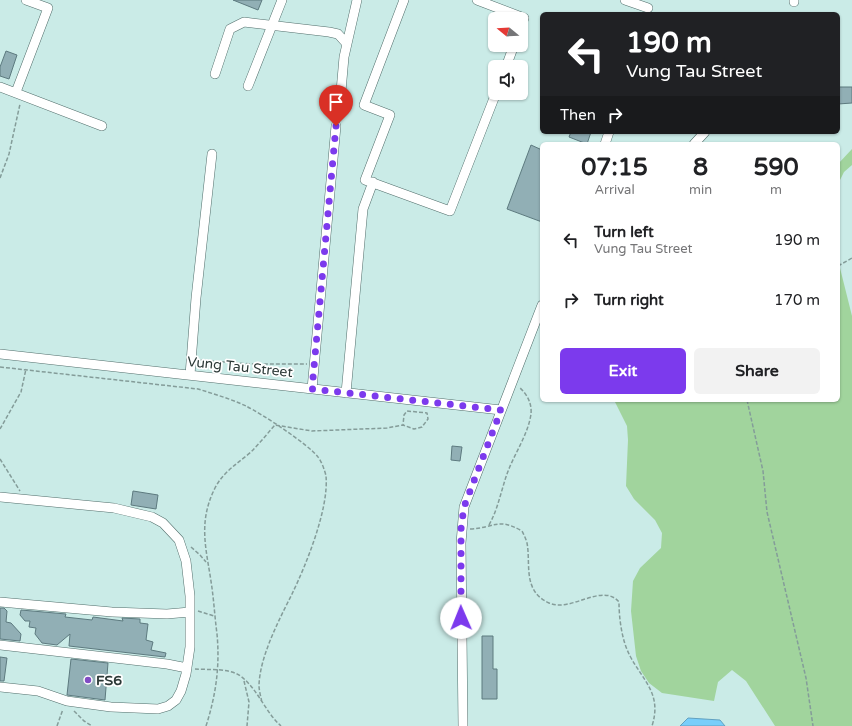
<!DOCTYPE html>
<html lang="en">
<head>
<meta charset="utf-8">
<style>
  body { margin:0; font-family:"Varela Round",sans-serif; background:#f2f2f2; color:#202124; height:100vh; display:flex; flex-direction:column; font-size:15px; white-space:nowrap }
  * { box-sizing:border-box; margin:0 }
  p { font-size:13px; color:#757577 }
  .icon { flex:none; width:22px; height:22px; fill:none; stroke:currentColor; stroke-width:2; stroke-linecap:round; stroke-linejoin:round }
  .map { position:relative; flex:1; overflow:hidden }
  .sheet { position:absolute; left:540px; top:142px; width:300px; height:260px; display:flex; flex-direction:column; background:#fff; border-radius:6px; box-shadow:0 1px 3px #0004 }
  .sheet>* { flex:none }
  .guide { position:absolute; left:540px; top:12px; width:300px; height:122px; border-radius:6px; box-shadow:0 1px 3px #0004; background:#202124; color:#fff; overflow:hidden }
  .needle { width:26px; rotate:288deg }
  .tools { position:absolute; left:488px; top:12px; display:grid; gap:8px }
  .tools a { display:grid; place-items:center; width:40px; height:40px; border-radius:6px; background:#fff; box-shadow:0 1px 3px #0004; font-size:20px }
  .pin { position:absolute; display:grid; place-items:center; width:34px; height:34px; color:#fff; margin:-41px -17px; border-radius:50% 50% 50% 0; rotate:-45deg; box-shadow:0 0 4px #0007 }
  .pin .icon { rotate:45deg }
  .me { position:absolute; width:44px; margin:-22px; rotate:359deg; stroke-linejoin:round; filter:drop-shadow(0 0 3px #0008) }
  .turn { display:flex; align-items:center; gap:14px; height:84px; padding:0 20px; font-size:18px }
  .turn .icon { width:52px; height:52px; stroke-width:2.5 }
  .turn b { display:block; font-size:28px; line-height:34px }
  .then { display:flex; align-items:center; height:38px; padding:0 20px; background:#0003; gap:8px; font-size:15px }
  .eta { display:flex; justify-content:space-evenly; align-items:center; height:68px; text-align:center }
  .eta b { font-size:24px; font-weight:800; line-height:28px }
  .primary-button { display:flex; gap:8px; margin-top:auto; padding:8px 20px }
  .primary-button a { flex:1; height:46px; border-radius:6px; background:#7c3aed; color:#fff; font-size:16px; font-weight:800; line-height:46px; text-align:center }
  .primary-button a+a { background:#f2f2f2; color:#202124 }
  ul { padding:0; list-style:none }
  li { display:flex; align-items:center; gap:12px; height:60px; padding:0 20px }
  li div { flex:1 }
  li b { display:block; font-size:15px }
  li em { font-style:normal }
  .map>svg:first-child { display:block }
</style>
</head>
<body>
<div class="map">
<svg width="852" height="726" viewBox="0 0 852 726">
  <rect width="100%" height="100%" fill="#caebe7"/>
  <path fill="#a1d49d" d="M 852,149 L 852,165 L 844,172 L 838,184 L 838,164 Z
    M 838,260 L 852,316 L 852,726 L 775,726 L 746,681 L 732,670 L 718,682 L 714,701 L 662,693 L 649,683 L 641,671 L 636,656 L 631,611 L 633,581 L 640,568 L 661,548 L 662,533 L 655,520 L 634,499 L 626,486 L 628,440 L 627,426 L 614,400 L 838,400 Z"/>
  <path fill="#79cefa" stroke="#62a1c0" d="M 688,718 L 720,720 L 725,726 L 680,726 Z"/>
  <path fill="#91afb5" stroke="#5d7a7f" d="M 233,0 L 262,0 L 258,10 Z
    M 6,51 L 17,55 L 9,79 L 0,76 L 0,67 Z
    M 838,87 L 852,87 L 852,103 L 838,104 Z
    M 571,132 L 591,132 L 587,144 L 569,137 Z
    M 531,145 L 542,150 L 542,222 L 507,209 Z
    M 452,446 L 462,447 L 460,461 L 451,460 Z
    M 133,491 L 158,495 L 156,509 L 131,505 Z
    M 0,608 L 4,608 L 7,611 L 6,622 L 11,623 L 21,634 L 20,641 L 0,639 Z
    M 21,610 L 66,614 L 65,617 L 92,620 L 93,617 L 123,621 L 122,618 L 140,619 L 140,623 L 148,624 L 146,640 L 153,642 L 151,650 L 166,653 L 165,657 L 69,646 L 70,634 L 57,645 L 42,643 L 35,634 L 36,628 L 29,627 L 30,621 L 25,621 L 20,615 Z
    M 482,636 L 493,636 L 493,669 L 497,669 L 497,699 L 482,699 Z
    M 0,657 L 7,658 L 4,681 L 0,681 Z
    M 71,659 L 108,663 L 105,700 L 67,695 Z"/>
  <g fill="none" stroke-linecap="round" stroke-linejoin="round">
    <g stroke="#516e6b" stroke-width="10">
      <path id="minor" d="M 404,0 L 364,105 L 390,115 L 365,180 L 450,211 L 496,93
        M 477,0 L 524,18 L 521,27
        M 625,0 L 648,8
        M 794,2 L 794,0
        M 506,67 L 514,45
        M 215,74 L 230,29 L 244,22 L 329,32 L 338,34 L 347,44
        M 248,86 L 282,0
        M 0,87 L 102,126
        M 16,92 L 48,8 L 26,0
        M 339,114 L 344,57 L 357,0
        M 605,144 L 609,132
        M 694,144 L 705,132
        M 0,354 L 501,410
        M 190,375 L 196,298 L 212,154
        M 312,389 L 336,126
        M 346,393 L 363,209 L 373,182
        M 0,497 L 114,508 L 152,517 L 163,523 L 179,540 L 186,561 L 190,596 L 190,647 L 186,674 L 181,691 L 176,700 L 168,706 L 158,709 L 111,707 L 67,701 L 38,691 L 0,687
        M 0,602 L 112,612 L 167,614 L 190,612
        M 0,645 L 167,664 L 187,668
        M 463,726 L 461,543 L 464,507 L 542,305"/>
    </g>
    <path stroke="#849c99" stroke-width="1.5" stroke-dasharray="4 2" stroke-linecap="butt" d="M 0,178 L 9,154 L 20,104
      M 838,266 L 852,258
      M 198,360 L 251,364 L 307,364
      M 0,367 L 198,389 C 214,394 231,399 246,406 C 262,414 308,444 318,457 C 321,460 325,471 326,476 C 329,509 306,565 292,594 C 279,620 260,656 259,685 C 259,691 261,697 262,703
      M 747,400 L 763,471 L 767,512 L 806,678 L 813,726
      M 0,429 L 21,392 L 26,369
      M 0,459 L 20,491
      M 489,525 C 498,509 501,491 507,474 C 514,454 528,435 531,414 C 532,403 527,394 519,387
      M 470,529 C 495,528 497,517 522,531 C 524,535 526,539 527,543 C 531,563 522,591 549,603 C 571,613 602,582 619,602 C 619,619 622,641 630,656 C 644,682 662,694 652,726
      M 191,547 L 200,555 L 206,562
      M 198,611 L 214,616
      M 195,669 C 209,670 227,668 239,675 C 257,687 265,712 281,726
      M 244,681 L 249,702 L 247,726
      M 74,711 L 84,721 L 92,726
      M 57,726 L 63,709
      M 206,726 C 216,695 220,666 217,634 C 215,619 214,603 212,588 C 207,551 197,524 215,488 C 223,472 237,464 251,452 C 259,444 267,434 275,425 L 312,431 L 387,428 L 403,425 L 414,429 L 422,427 L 428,419 L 427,413 L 407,411 L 404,415 L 403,425"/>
    <use href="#minor" stroke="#fff" stroke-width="9"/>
  </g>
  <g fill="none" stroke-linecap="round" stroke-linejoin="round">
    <path stroke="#7c3aed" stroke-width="7" stroke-dasharray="0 12.6" d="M 336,126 L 312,389 L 501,410 L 464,507 L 461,529 L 461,618"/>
  </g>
  <circle fill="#814cc4" stroke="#fff" stroke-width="1.5" cx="88" cy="680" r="4"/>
  <g text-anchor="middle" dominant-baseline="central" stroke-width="3.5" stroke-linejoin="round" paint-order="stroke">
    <g font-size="14" fill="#2c3937" stroke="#fff">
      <text transform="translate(240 367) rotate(6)">Vung Tau Street</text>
    </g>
    <g font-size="14" font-weight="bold" fill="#2c3937" stroke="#fff" text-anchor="start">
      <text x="96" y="680">FS6</text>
    </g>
  </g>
</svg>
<div class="tools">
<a><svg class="needle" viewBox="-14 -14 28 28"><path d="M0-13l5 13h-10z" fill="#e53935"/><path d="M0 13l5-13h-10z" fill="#757577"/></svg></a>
<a><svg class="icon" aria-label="sound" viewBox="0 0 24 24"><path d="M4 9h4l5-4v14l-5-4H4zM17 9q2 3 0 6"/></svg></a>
</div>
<div class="pin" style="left:336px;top:126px;background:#d93025"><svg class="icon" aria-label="arrive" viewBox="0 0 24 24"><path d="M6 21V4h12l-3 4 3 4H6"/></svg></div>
<svg class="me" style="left:461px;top:618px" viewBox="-20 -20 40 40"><circle r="19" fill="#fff"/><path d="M0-13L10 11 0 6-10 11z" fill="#7c3aed"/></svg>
<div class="guide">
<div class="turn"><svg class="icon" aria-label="left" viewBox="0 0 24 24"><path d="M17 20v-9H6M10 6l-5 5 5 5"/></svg><div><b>190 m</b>Vung Tau Street</div></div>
<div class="then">Then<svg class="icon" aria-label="right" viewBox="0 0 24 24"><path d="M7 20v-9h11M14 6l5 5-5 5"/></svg></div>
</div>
<section class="sheet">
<div class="eta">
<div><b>07:15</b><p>Arrival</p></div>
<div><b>8</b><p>min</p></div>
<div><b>590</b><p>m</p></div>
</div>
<ul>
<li><svg class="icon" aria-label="left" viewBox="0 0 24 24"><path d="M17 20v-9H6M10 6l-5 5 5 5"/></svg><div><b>Turn left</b><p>Vung Tau Street</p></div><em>190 m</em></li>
<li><svg class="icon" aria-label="right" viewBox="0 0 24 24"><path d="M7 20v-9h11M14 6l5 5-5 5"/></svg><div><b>Turn right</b></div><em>170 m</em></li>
</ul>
<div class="primary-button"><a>Exit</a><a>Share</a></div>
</section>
</div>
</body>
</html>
